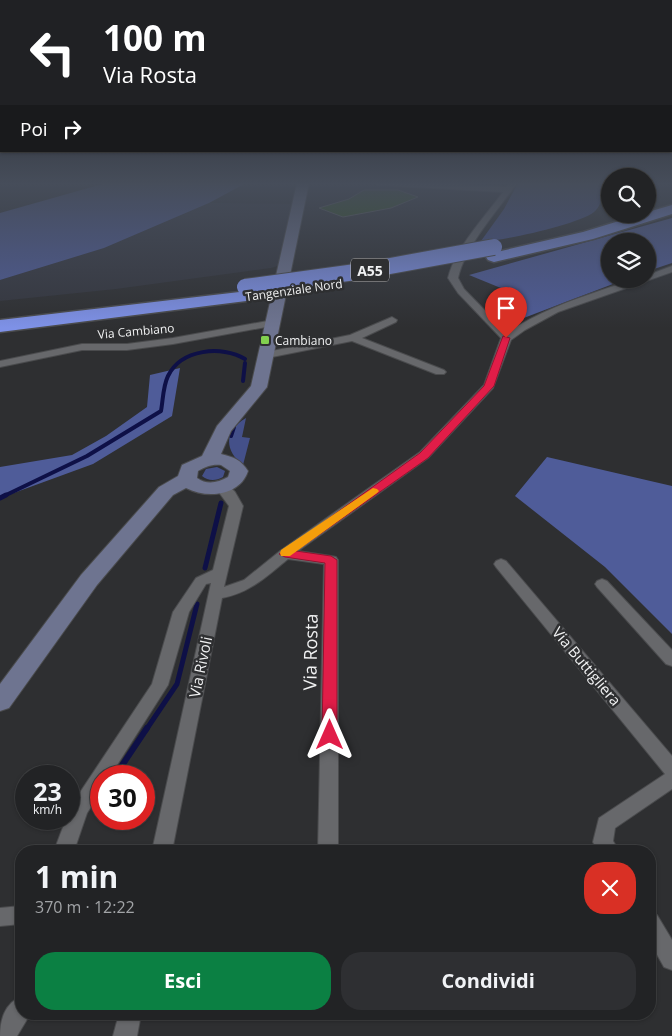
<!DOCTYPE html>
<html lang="it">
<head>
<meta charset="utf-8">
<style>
  body { margin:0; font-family:"Open Sans",sans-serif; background:#2e2f32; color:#f1f3f6; height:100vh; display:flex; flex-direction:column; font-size:19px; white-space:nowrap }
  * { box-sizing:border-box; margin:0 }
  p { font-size:16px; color:#a2a4a7 }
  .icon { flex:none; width:28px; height:28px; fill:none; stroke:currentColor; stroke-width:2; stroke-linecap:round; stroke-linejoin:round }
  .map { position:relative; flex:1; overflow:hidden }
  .side { position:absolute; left:15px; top:845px; width:641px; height:175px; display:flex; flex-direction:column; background:#222325; border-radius:20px; box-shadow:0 1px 4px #0004,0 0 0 1px #3f4042 }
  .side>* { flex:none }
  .banner { position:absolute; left:0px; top:0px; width:672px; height:152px; box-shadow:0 1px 4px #0004,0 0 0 1px #3f4042; background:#202124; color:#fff; overflow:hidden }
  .controls { position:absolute; left:601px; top:168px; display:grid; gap:10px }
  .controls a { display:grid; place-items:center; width:55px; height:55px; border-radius:50%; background:#222325; box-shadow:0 1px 4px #0004,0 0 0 1px #3f4042; font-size:25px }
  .speed { position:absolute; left:15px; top:765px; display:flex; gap:10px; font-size:25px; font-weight:700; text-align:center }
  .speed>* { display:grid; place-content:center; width:65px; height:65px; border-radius:50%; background:#222325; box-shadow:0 1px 4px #0004,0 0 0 1px #3f4042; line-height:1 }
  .speed small { font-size:12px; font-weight:400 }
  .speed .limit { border:8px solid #d22; background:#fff; color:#111 }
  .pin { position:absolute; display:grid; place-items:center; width:42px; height:42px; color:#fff; margin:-51px -21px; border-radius:50% 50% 50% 0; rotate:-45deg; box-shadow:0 0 5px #0007 }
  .pin .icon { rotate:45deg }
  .me { position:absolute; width:55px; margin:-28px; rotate:0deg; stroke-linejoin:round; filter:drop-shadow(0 0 4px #0008) }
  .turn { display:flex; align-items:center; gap:18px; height:105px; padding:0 20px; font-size:22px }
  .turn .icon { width:65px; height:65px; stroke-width:2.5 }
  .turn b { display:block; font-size:35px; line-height:42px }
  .then { display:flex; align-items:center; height:48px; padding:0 20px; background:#0003; gap:10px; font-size:19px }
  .round { display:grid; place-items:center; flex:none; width:52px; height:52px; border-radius:20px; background:#2e2f32 }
  .head { display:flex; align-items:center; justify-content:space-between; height:85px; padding:0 20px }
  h1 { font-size:30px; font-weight:700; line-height:38px }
  .primary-button { display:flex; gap:10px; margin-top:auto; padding:10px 20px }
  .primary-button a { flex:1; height:58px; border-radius:20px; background:#0b8043; color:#fff; font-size:20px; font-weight:700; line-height:58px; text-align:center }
  .primary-button a+a { background:#2e2f32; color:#f1f3f6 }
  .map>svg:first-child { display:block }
</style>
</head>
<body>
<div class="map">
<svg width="672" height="1036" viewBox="0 0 672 1036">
  <rect width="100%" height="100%" fill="#2e2f31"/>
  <path fill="#34363e" d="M 209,203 L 292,204 L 278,266 L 271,268 L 116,289 L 0,301 L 0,280 L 104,248 Z"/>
  <path fill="#445089" d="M 518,183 L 599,183 C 603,193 603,204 594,212 C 579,224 501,242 481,241 L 504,209 Z
    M 246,418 L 242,437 L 250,438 L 243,465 C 224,450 224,431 246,418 Z
    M 217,467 L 225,471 L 223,477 C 216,481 208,481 202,476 L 206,469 Z"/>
  <path fill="#4f5c99" d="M 106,183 L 246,183 L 209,203 L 104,248 L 0,280 L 0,213 Z
    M 672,218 L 672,263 L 648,271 L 648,241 L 610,241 L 610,279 L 626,279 L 508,324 L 486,308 L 513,293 L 469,275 Z
    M 180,368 L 172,416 L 93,464 L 0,498 L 0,467 L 72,455 L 106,436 L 147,407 L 150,375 Z
    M 547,457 L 672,486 L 672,634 L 605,567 L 515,496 Z"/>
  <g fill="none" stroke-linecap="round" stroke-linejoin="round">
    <path stroke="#0e1047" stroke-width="4" d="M 243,381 L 245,363
      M 231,436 L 234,427
      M 4,496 L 87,456 L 161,411 C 163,400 163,386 168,376 C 181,349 222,345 245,359"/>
    <path stroke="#0e1047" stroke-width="5" d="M 0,498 L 6,495
      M 205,568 L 221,503
      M 146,730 L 177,684 L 197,604"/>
    <path stroke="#0e1047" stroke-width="6" d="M 115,776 L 147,728
      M 96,803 L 101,796"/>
  </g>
  <path fill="#2f5415" stroke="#5f615f" d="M 364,190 L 398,190 L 418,197 L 391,208 L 343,217 L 319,208 L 349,199 Z"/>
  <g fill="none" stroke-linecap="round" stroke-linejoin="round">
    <g stroke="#4a4b4d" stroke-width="2">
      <path id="street" d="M 374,183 L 428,183 L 506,187 L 509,183 L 517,183 C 498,210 465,246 458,278 L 464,289 L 507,333 C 536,313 569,301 602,290 C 617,285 632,279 648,279 L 648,275 L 672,266 L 672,272 L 558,312 L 525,330 L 511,340 L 493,388 L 428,458 L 298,551 L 331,556 L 336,557 L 338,560 L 338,851 L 318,851 L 324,564 L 288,559 C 267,576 250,593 222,598 L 172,851 L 152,851 L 211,583 L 206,584 L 189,612 L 168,685 L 110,776 L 101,776 L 101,791 L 87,813 L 74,851 L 54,851 L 66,819 L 69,819 L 69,810 L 71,806 L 152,684 L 173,612 L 196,578 L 213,570 L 229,506 L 215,487 L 217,484 L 227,484 L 235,492 L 243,506 L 224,587 L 244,580 L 280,551 L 420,452 L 484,385 L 501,338 L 458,293 L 448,278 C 455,248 485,217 503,192 L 378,185 Z
        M 392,317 L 397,320 L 396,322 L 362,338 L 444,370 L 446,372 L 444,374 L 436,374 L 352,341 L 267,358 L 262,355 L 267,352 L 350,335 Z
        M 273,320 L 278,323 L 277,325 L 173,344 L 127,350 L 82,350 L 0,367 L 0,361 L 82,344 L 127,344 L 173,338 Z
        M 501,559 L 506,561 L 672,756 L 672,789 L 615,828 L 613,841 L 619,851 L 598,851 L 593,842 L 599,818 L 665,774 L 496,567 L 494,564 L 496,561 Z
        M 602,579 L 607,581 L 672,650 L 672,666 L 666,664 L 597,587 L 595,584 L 597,581 Z
        M 21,906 L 21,924 L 0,926 L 0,908 Z
        M 650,913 L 657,915 L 672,940 L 672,970 L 664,967 L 650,942 Z
        M 21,997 L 21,1014 L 30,1014 L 29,1016 L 17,1036 L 0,1036 C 0,1020 5,1003 21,997 Z
        M 119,1014 L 141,1014 L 137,1036 L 113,1036 Z"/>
    </g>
    <g stroke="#4a4b4d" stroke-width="2">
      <path id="secondary" d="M 297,183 L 309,183 L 267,387 L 231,431 L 221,454 C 234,457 241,460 248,471 C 240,496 207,499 186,488 L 173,495 L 97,585 L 9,708 L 0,711 L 0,684 L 81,575 L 159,487 L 178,476 L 182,465 L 202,456 L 217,426 L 251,386 ZM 221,465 L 230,471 L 228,477 C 217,483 207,485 197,478 L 198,471 C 205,467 212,464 221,465 Z"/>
    </g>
    <g stroke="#4a4b4d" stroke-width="3">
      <path id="highway" d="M 672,205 L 672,214 L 593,239 L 494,262 L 488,260 L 486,257 L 488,254 L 583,232 L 642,214 L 648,214 L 648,212 Z
        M 248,291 L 254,292 L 257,296 L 254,300 L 0,332 L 0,320 Z"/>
    </g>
    <use href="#street" fill="#67686b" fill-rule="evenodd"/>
    <use href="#secondary" fill="#6e7490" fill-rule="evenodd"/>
    <use href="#highway" fill="#7e91e7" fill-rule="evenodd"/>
    <g stroke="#4a4b4d" stroke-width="18" stroke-linecap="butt">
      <path id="highway-bridge" d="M 245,287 L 363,271 L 494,247"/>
    </g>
    <use href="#highway-bridge" stroke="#7e91e7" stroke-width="16"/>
  </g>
  <linearGradient id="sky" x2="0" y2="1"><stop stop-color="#191a1b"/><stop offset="0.56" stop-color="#464d5a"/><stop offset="1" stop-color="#464d5a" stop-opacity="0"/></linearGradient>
  <rect width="672" height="328" fill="url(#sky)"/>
  <path fill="#e11d48" stroke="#92132f" d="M 503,336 L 510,338 L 494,386 L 428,458 L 296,551 L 331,556 L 337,560 L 337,735 L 335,739 L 330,740 L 324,739 L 322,735 L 325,563 L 285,557 L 279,554 L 420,453 L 484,386 Z"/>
  <path fill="#f59e0b" d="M 373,488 L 377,489 L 379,491 L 377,493 L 290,556 L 281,556 L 280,553 L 281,550 Z"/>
  <rect fill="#82d04f" stroke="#2e2f31" stroke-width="2" x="260" y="335" width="10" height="10" rx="2.5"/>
  <g text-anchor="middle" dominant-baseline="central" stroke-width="5" stroke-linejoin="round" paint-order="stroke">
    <g font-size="12" fill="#f0f1f2" stroke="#2e2f31">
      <text transform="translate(294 290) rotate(-8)">Tangenziale Nord</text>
      <text transform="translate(136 331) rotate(-5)">Via Cambiano</text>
    </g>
    <g font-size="12" fill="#f0f1f2" stroke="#2e2f31" text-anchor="start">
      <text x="275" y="340">Cambiano</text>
    </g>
    <rect fill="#2e2f31" stroke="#b6b7b8" stroke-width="1" x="351" y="258.5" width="38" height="23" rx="4"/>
    <g font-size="14" font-weight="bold" fill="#f0f1f2">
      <text x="370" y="270">A55</text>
    </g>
    <g font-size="15" fill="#f0f1f2" stroke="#2e2f31">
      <text transform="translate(587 666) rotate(50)">Via Buttigliera</text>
      <text transform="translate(200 667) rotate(-78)">Via Rivoli</text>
    </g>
    <g font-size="18" fill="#f0f1f2" stroke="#2e2f31">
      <text transform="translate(310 652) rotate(-89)">Via Rosta</text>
    </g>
  </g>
</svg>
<div class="controls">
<a><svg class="icon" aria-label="search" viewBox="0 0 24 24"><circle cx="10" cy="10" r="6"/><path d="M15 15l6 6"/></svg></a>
<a><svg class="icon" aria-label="layers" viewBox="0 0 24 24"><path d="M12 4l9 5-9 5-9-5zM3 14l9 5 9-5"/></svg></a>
</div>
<div class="speed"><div>23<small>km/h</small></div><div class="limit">30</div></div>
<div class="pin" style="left:506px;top:338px;background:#d93025"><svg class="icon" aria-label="arrive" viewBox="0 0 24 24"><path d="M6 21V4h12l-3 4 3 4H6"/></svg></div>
<svg class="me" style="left:330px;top:735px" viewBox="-20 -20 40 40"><path d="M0-17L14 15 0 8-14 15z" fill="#e11d48" stroke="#fff" stroke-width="4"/></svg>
<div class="banner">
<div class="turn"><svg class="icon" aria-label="left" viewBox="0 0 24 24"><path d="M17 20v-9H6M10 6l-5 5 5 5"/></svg><div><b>100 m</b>Via Rosta</div></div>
<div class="then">Poi<svg class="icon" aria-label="right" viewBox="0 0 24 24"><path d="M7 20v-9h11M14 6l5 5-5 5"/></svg></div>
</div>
<section class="side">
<div class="head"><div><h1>1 min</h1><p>370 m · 12:22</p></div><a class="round" style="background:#d93025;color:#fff"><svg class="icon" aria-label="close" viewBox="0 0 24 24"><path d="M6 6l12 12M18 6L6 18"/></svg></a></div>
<div class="primary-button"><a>Esci</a><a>Condividi</a></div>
</section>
</div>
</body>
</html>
